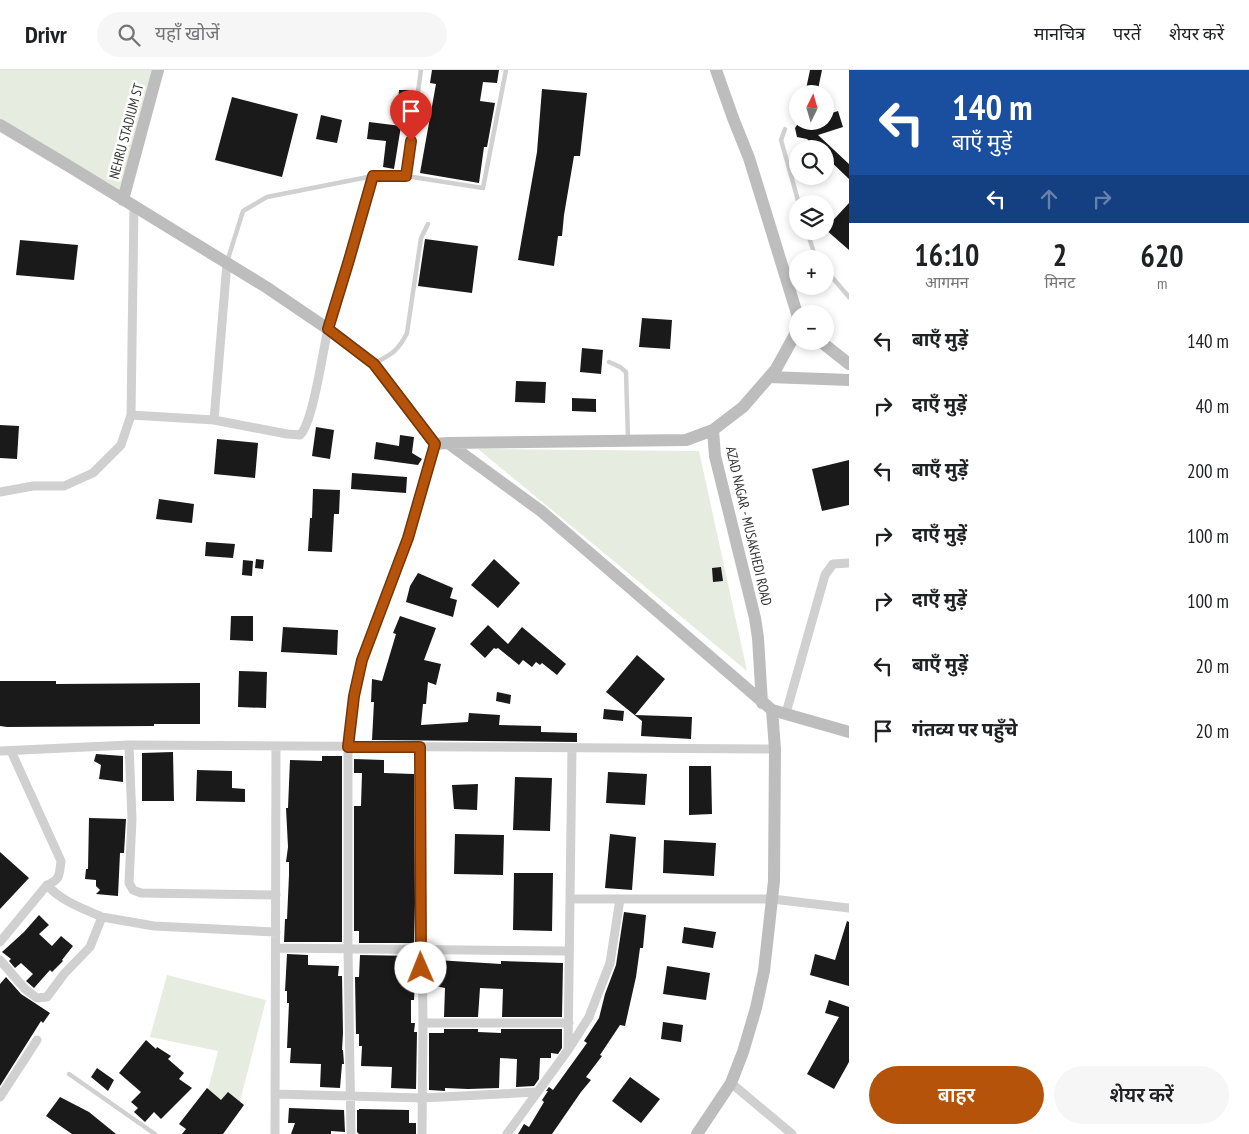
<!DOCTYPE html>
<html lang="hi">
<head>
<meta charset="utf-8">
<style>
  body { margin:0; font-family:"PT Sans Narrow","Noto Sans Devanagari",sans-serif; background:#f6f6f6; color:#202124; height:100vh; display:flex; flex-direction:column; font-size:19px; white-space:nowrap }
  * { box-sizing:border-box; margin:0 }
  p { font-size:16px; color:#757577 }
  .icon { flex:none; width:28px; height:28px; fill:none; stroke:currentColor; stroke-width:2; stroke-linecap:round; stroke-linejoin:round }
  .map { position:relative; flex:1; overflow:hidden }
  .drawer { display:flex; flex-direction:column; background:#fff; width:400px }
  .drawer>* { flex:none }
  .banner { background:#1a4fa0; color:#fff; overflow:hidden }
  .needle { width:32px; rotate:5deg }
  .buttons { position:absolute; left:789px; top:15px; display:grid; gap:10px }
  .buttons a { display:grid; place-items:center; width:45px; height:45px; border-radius:50%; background:#fff; box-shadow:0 2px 8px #0003; font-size:25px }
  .pin { position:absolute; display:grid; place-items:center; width:42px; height:42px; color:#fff; margin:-51px -21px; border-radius:50% 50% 50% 0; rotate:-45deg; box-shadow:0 0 5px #0007 }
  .pin .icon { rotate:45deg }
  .me { position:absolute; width:55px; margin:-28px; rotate:359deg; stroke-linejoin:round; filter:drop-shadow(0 0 4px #0008) }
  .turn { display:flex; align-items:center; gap:18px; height:105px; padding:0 20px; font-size:22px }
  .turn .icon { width:65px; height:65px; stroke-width:2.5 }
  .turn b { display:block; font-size:35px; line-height:42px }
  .lanes { display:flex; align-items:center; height:48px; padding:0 20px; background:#0003; justify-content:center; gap:25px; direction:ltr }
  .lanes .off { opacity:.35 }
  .eta { display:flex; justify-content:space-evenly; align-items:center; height:85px; text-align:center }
  .eta b { font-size:30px; font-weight:600; line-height:35px }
  .cta { display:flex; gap:10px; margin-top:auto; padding:10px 20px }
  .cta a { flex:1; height:58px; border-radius:30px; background:#b45309; color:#fff; font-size:20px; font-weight:600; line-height:58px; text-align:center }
  .cta a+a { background:#f6f6f6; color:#202124 }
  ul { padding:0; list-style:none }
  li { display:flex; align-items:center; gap:15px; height:65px; padding:0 20px }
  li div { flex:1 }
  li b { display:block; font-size:19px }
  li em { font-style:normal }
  header { display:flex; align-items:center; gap:30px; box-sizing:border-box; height:70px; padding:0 25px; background:#fff; border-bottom:1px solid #e0e0e0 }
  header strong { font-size:24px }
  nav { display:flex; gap:28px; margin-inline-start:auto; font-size:18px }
  .search { width:350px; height:45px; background:#f6f6f6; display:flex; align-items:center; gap:12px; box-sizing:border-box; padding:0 18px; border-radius:28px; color:#757577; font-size:19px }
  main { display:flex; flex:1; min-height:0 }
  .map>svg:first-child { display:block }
</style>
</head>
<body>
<header>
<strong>Drivr</strong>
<div class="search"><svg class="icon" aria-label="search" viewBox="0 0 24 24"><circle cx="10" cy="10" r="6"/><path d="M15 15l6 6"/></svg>यहाँ खोजें</div>
<nav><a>मानचित्र</a><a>परतें</a><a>शेयर करें</a></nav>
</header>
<main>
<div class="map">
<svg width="849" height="1064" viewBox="0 0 849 1064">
  <rect width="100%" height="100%" fill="#fff"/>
  <path fill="#e6ecdf" d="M 0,0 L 158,0 L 123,130 L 0,54 Z
    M 478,379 L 699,381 L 747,601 Z
    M 167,905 L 266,930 L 237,1043 L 204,1035 L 218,981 L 150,967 Z"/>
  <path fill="#1a1a1a" d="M 432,0 L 499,0 L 497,13 L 483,12 L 480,31 L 495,33 L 487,77 L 484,77 L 479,113 L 420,103 L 436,14 L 430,13 Z
    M 810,0 L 822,0 L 817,24 L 805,24 Z
    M 542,19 L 587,23 L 580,86 L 574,86 L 564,145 L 562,166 L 558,166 L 554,196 L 518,190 L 537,82 Z
    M 399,20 L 409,20 L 407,37 L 398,36 Z
    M 232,27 L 298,44 L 282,107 L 215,90 Z
    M 838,41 L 843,57 L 818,65 L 849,94 L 849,109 L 825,86 L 825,79 L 817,79 L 807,69 L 797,67 L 795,58 L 800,51 L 825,51 L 825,45 Z
    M 321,45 L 342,50 L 337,73 L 316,69 Z
    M 369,52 L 401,56 L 394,99 L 383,97 L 386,71 L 367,69 Z
    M 849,133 L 849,180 L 825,159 Z
    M 425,169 L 478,176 L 472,223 L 418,216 Z
    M 20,170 L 78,175 L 74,210 L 16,205 Z
    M 642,248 L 672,250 L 670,279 L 639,277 Z
    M 582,278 L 603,280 L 601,304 L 580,302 Z
    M 516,311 L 546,312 L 545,333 L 515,332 Z
    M 572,328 L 596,329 L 596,342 L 572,341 Z
    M 0,355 L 19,356 L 17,389 L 0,388 Z
    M 316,357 L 334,360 L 330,389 L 312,386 Z
    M 400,365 L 414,367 L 412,383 L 422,389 L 418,395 L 374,389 L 376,372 L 399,376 Z
    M 217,369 L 258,373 L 255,408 L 214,404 Z
    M 849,390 L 849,435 L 822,441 L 812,399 Z
    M 352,403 L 407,407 L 406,423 L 351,419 Z
    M 313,419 L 340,420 L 339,444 L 334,444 L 332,482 L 308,481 L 310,448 L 312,448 Z
    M 159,429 L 194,434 L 192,453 L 156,449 Z
    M 206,472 L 235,474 L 233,488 L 205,486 Z
    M 256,489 L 264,490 L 263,499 L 255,498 Z
    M 494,489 L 520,513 L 498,538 L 471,515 Z
    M 243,490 L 253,491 L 252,506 L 242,505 Z
    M 721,497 L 723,511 L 713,512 L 712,498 Z
    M 418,503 L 453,518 L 450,528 L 457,530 L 453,547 L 406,532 L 410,516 Z
    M 231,546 L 253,546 L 253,571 L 230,570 Z
    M 400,546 L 436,558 L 424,590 L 441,594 L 436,615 L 428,612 L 426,634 L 423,634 L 421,655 L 468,652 L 469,643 L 500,645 L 499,655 L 541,656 L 541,662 L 577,663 L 577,672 L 372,670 L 374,632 L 371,632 L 372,609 L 382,611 L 396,564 L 393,563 Z
    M 488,555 L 508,574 L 522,557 L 566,594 L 557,605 L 542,593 L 540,595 L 536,592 L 532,597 L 523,590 L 519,595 L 498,578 L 496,579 L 494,578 L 485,588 L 470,574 Z
    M 283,557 L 338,560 L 337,585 L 281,582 Z
    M 637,585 L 665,609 L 635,645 L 692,647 L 691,669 L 641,666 L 642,651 L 606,622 Z
    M 239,601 L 267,602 L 266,638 L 238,637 Z
    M 0,611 L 56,611 L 56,614 L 200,613 L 200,654 L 154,654 L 154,656 L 7,657 L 0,656 Z
    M 497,622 L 511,625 L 510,634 L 496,631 Z
    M 604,639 L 624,641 L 623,651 L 603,649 Z
    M 173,682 L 174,731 L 142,731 L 142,683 Z
    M 96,684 L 123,686 L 123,712 L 99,709 L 101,695 L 94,691 Z
    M 322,686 L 342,686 L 342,872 L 284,872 L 285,849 L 287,849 L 289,805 L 289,792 L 286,792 L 288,777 L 286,738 L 288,738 L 290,690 L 322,691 Z
    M 354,689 L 384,690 L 384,703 L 414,704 L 415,834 L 414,873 L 359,873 L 359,861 L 354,861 L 354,736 L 361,736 L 362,703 L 354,703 Z
    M 689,696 L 711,696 L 712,744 L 689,745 Z
    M 197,700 L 232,701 L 232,718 L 245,719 L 245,732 L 196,731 Z
    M 608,702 L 647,704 L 645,735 L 606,733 Z
    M 515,707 L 552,708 L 550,761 L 513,760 Z
    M 478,714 L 477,740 L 454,739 L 452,715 Z
    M 89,748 L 126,749 L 124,783 L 120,783 L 118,826 L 96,824 L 100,820 L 96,816 L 96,810 L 85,809 L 86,799 L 88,799 Z
    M 455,764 L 504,765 L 503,805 L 454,804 Z
    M 610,764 L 636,767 L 632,820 L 605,818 Z
    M 664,770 L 716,773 L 714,806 L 663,803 Z
    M 0,782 L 29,808 L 0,839 Z
    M 514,803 L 553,803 L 552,861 L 513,860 Z
    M 624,842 L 646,845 L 643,878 L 640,878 L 636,907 L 625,956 L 620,955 L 600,985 L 602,986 L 586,1007 L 591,1010 L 581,1022 L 552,1064 L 518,1064 L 524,1054 L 529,1057 L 544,1032 L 542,1030 L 548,1021 L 546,1021 L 549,1017 L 553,1020 L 587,973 L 584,971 L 599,948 L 605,924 L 616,895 Z
    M 39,845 L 49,855 L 39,864 L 52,876 L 61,866 L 73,876 L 62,890 L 63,891 L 52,902 L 50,900 L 34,918 L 26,911 L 33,904 L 21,893 L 15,898 L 9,891 L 11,889 L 2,882 L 24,862 Z
    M 847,851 L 849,852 L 849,916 L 810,905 L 815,884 L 835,890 Z
    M 684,857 L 716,862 L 713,878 L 682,873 Z
    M 287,884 L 308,885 L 308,895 L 339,896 L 338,906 L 342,906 L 343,963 L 342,980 L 343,980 L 344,994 L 342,994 L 340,1018 L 320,1017 L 321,994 L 290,993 L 291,978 L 287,978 L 289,933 L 287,933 L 287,921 L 285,921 Z
    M 360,885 L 414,886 L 413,891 L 416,891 L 414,930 L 411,930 L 411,953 L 415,953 L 414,962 L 417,962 L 416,1019 L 391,1018 L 392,997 L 361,996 L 362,976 L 359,976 L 359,964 L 356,964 L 355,907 L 359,907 Z
    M 436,890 L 501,894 L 501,891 L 563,893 L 562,947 L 502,947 L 503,919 L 480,918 L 478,947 L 444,947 L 445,918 L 435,916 Z
    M 667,896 L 710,903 L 706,930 L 663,924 Z
    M 6,907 L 21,924 L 50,943 L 43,953 L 41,951 L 0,1016 L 0,914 Z
    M 829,930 L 849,937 L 849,992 L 834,1019 L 807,1004 L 839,947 L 825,943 Z
    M 663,952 L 683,955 L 681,972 L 661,969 Z
    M 444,959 L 478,959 L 478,962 L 501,963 L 501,959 L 562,959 L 562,978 L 558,984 L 551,983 L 551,988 L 540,988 L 539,1009 L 534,1016 L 516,1017 L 517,989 L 500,988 L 499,1018 L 468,1019 L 445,1018 L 445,1021 L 429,1020 L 429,963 L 444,963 Z
    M 146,970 L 156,979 L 157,977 L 171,986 L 168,989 L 184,1003 L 179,1009 L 192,1018 L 161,1049 L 154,1042 L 145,1052 L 134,1042 L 138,1038 L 131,1032 L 141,1022 L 119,1003 Z
    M 97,998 L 114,1010 L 108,1021 L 91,1007 Z
    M 630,1007 L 660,1029 L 641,1053 L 612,1031 Z
    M 207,1018 L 221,1030 L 228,1022 L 244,1035 L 223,1064 L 182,1064 L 186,1059 L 179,1054 Z
    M 60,1027 L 89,1042 L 116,1064 L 72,1064 L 46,1046 Z
    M 289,1038 L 344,1040 L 345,1062 L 331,1061 L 331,1064 L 291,1064 L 295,1053 L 288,1053 Z
    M 359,1039 L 409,1040 L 409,1053 L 416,1053 L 416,1064 L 359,1064 L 357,1062 L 357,1040 L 359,1040 Z"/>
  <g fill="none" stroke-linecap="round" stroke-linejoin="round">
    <path stroke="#d0d0d0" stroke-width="4.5" d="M 785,59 L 781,70 L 799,134
      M 406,106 L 421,0
      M 807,161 L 816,189
      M 227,192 L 243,141 L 267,127 L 373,106 L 406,106 L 483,118 L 506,0
      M 825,199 L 849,227
      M 328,258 L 349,190 L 373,106
      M 609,292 L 620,297 L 626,302 L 628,369
      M 375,293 C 392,284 398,281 407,263 L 421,168 L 428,154
      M 69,1004 L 155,1064"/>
    <path stroke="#d0d0d0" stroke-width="9" d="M 131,345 L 214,350 L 227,193
      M 214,350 L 287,364 L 300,365 C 313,353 323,280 328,259
      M 0,422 L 33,416 L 64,416 L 93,403 L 121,375 L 131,345 L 134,136
      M 786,643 L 825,505 L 833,494 L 849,493
      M 129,675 L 132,749 L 129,813 L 133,820 L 141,823 L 276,825
      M 420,677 L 423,953 L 422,1064
      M 0,681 L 129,675 L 775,679
      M 47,815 C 61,831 82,838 102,847
      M 570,829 L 772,829 L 849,838
      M 0,872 L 47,815 C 61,809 59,805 61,791 L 11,681
      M 276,878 L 569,881
      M 0,890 L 25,919 L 37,928 L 47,927 L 64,904 L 90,877 L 102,847 L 154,856 L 276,862
      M 423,953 L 569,953
      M 568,980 L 589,947 L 610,893 L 620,829
      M 731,1013 L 792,1064
      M 275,1024 L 422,1028 L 537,1022
      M 0,1027 L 37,970
      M 275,1064 L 276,676
      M 351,1064 L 348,879 L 348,677 L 354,626 L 362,590 L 407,468 L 435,374
      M 507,1064 L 568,980 L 572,678"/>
    <path stroke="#bdbdbd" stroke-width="12" d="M 716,0 L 733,48 L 749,88 L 798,247
      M 0,55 L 72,98 L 266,217 L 328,259 L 374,294 L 435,374 L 448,373 L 541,441 L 772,640 L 849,662
      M 123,130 L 158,0
      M 820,271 L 849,294
      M 769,307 L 849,310
      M 713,360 L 715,386 L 755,548 L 758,568 L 762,633
      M 448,373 L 686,370 L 713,360 L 743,337 L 776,299 L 798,259
      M 697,1064 L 731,1013 L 743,982 L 756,938 L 764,901 L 774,811 L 775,679 L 772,640"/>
  </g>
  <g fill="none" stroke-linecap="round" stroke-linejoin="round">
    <g stroke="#753606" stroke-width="12">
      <path id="route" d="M 411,71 L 406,106 L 373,106 L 349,190 L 328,259 L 374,294 L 435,374 L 408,468 L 362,590 L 354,626 L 348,677 L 420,677 L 421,898"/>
    </g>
    <use href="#route" stroke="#b45309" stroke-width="9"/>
  </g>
  <g text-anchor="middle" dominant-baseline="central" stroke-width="5" stroke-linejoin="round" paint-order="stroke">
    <g font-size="14" fill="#333" stroke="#fff">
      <text transform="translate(126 61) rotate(-75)">NEHRU STADIUM ST</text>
      <text transform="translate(749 456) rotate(77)">AZAD NAGAR - MUSAKHEDI ROAD</text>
    </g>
  </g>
</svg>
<div class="buttons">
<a><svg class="needle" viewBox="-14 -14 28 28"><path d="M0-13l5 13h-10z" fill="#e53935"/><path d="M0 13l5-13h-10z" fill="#757577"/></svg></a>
<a><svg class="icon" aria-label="search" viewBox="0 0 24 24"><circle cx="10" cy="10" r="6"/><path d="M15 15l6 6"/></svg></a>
<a><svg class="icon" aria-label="layers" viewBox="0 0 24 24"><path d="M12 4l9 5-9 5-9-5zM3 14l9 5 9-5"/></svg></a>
<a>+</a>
<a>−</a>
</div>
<div class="pin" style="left:411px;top:71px;background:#d93025"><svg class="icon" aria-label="arrive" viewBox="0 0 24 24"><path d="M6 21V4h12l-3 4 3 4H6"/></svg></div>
<svg class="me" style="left:421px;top:898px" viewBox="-20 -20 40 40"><circle r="19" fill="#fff"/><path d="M0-13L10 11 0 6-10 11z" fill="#b45309"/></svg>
</div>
<section class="drawer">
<div class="banner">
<div class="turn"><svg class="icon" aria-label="left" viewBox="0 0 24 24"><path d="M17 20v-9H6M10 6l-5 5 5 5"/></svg><div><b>140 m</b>बाएँ मुड़ें</div></div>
<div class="lanes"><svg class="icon" aria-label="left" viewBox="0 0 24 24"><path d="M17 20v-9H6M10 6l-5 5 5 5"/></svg><svg class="icon off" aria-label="ahead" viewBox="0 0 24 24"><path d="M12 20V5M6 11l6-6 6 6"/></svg><svg class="icon off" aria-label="right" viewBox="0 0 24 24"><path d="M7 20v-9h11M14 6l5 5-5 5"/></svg></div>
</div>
<div class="eta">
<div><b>16:10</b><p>आगमन</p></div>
<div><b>2</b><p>मिनट</p></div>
<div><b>620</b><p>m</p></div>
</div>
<ul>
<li><svg class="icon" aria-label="left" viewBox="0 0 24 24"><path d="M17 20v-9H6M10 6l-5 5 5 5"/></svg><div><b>बाएँ मुड़ें</b></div><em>140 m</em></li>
<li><svg class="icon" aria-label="right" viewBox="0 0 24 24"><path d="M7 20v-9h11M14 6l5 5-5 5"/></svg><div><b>दाएँ मुड़ें</b></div><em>40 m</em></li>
<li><svg class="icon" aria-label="left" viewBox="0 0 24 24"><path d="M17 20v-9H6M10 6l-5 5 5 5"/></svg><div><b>बाएँ मुड़ें</b></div><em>200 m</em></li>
<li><svg class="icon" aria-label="right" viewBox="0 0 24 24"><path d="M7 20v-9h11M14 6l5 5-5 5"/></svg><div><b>दाएँ मुड़ें</b></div><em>100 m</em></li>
<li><svg class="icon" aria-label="right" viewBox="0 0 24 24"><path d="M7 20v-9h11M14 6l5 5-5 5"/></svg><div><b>दाएँ मुड़ें</b></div><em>100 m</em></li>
<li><svg class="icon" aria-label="left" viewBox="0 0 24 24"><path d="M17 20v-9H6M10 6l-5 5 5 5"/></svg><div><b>बाएँ मुड़ें</b></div><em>20 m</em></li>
<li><svg class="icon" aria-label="arrive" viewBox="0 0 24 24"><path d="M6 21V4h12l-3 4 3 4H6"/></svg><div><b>गंतव्य पर पहुँचे</b></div><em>20 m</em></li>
</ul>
<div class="cta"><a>बाहर</a><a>शेयर करें</a></div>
</section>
</main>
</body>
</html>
